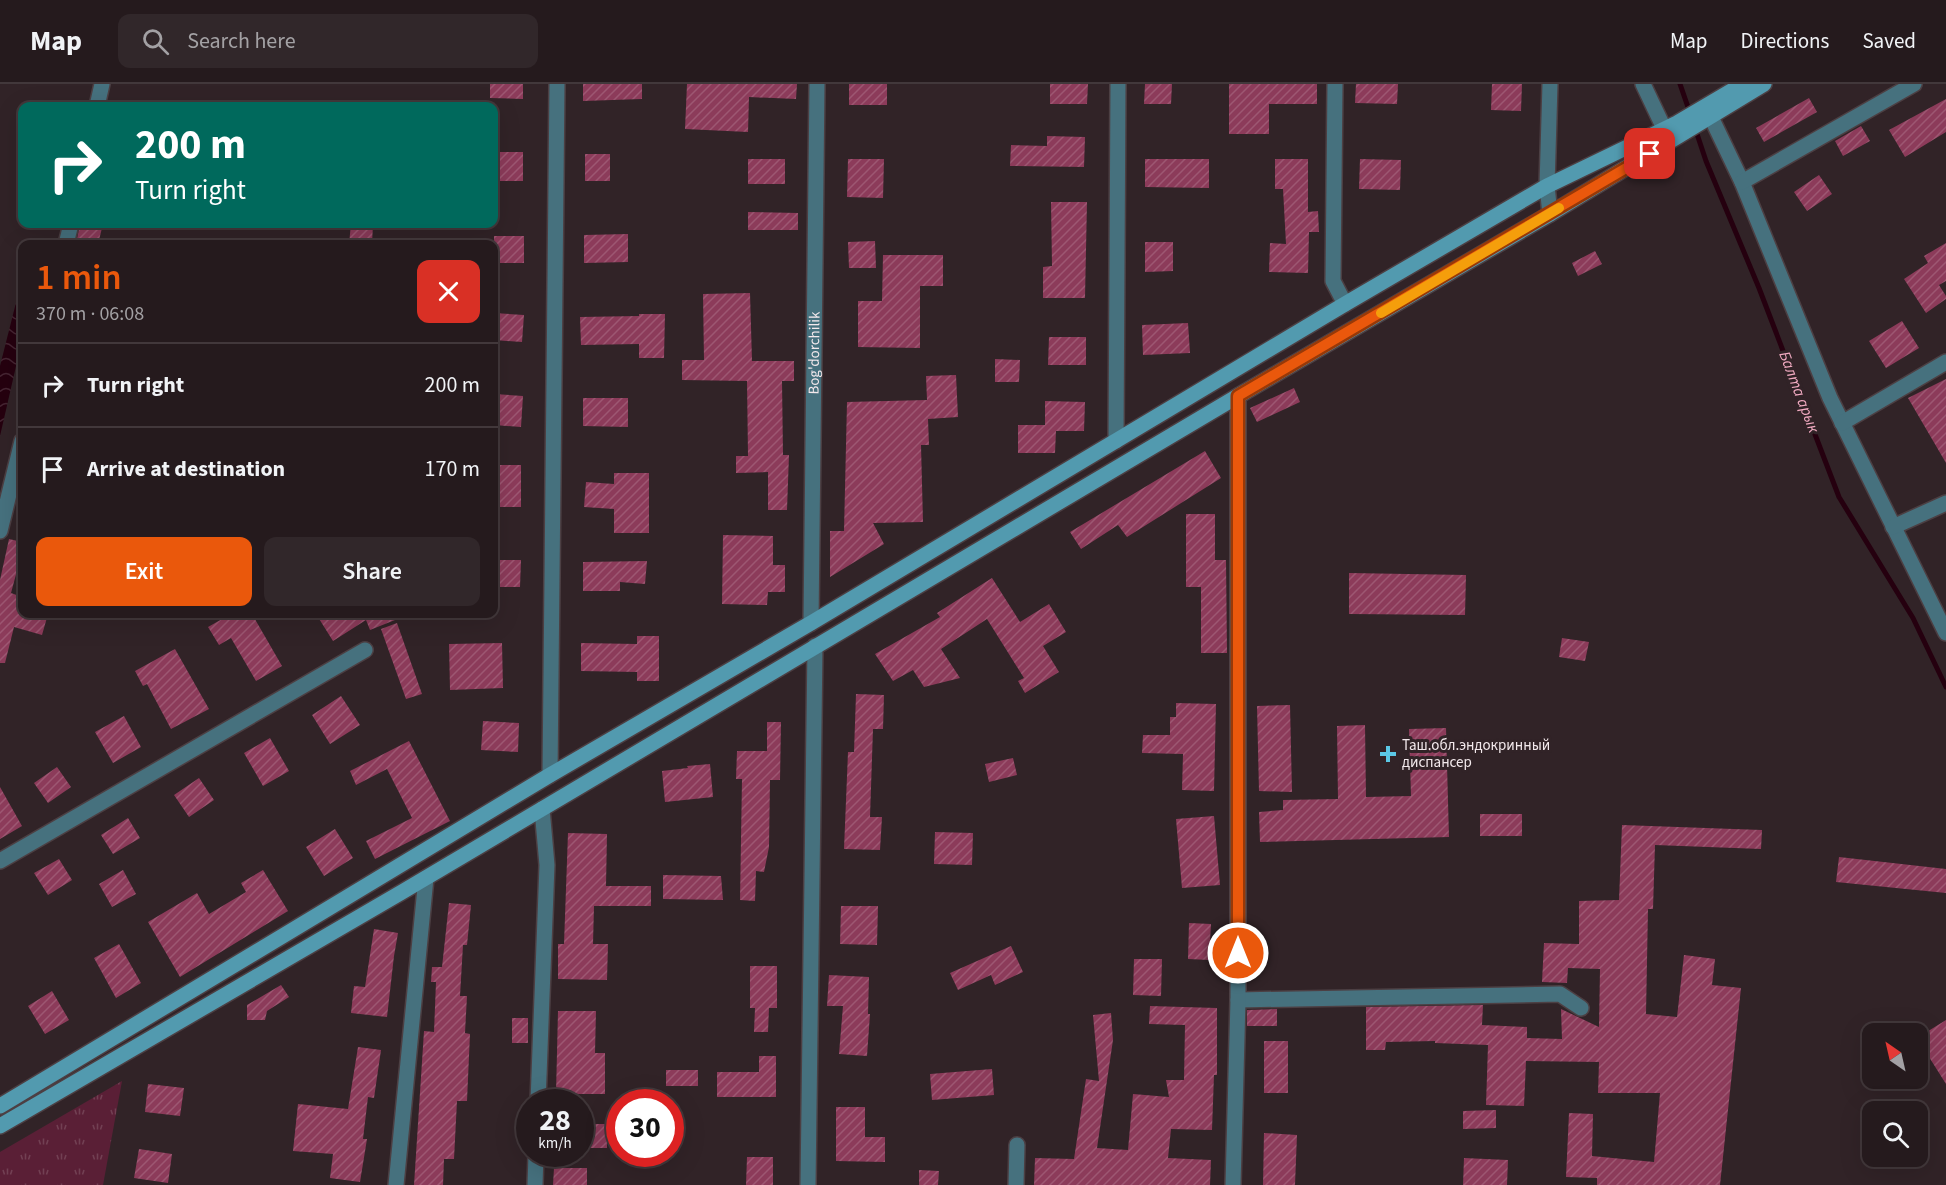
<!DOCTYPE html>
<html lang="en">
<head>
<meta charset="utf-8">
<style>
  body { margin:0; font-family:"Source Sans 3",sans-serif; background:#31272a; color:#f1f3f6; height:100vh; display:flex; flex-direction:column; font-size:22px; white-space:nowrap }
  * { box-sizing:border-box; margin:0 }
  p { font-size:20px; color:#a3a1a4 }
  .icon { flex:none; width:33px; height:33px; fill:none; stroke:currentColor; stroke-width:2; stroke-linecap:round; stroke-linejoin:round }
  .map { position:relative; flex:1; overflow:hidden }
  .panel { position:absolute; left:18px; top:156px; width:480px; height:378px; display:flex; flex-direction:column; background:#251a1d; border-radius:12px; box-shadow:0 6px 24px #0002,0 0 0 2px #42383b }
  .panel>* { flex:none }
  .top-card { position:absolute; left:18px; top:18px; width:480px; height:126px; border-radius:12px; box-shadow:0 6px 24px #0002,0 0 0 2px #42383b; background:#00695c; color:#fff; overflow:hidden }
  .needle { width:39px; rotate:326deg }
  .tools { position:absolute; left:1862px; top:939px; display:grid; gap:12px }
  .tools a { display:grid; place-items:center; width:66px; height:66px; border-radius:12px; background:#251a1d; box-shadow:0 6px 24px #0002,0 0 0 2px #42383b; font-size:30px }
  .speed { position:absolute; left:516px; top:1005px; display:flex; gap:12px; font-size:30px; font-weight:700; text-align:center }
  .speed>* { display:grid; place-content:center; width:78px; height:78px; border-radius:50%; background:#251a1d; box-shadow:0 6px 24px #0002,0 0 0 2px #42383b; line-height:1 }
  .speed small { font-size:15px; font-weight:400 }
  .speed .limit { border:9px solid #d22; background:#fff; color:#111 }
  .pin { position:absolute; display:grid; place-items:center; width:51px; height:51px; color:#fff; margin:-26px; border-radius:12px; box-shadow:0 3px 9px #0006 }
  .me { position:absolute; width:66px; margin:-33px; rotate:0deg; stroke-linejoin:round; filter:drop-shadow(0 0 4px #0008) }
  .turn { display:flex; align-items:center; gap:21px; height:126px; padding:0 18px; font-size:27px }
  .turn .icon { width:78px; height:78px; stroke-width:2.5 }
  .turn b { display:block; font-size:42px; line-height:51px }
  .round { display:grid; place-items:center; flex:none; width:63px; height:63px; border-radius:12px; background:#31272a }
  .overview { display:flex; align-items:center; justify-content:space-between; height:102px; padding:0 18px }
  h1 { font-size:36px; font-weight:600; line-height:45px; color:#ea580c }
  .action { display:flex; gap:12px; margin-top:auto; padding:12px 18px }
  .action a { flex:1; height:69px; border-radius:12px; background:#ea580c; color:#fff; font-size:24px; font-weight:600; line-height:69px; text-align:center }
  .action a+a { background:#31272a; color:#f1f3f6 }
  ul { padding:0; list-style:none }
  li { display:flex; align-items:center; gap:18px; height:84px; padding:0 18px; border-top:2px solid #42383b }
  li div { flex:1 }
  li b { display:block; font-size:22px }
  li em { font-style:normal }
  header { display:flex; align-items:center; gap:36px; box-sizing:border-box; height:84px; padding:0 30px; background:#251a1d; border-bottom:2px solid #42383b }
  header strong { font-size:28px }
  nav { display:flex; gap:33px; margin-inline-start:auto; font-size:21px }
  .search { width:420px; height:54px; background:#31272a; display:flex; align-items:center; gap:15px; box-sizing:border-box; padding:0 21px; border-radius:12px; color:#a3a1a4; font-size:22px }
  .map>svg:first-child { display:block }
</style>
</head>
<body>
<header>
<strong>Map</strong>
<div class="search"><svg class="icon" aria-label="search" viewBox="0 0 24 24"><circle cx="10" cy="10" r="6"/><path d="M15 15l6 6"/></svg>Search here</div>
<nav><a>Map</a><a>Directions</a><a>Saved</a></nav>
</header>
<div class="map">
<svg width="1946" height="1101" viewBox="0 0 1946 1101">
  <defs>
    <pattern id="grass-tufts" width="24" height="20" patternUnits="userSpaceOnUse" patternTransform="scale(1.5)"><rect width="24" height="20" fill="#5a1f36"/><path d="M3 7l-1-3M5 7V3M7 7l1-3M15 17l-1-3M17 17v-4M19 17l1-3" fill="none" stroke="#724053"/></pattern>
    <pattern id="water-waves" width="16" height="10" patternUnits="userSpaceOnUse" patternTransform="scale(1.5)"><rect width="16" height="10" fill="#25000f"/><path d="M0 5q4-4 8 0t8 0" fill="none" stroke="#452532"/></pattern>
    <pattern id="building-hatch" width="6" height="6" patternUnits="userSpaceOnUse" patternTransform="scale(1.5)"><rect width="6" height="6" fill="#8c3b5a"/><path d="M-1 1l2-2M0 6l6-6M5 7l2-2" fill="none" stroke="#9d5772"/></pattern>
  </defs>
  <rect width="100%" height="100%" fill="#312327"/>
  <path fill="url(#grass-tufts)" d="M 122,997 L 103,1101 L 0,1101 L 0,1068 Z"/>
  <path fill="url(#water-waves)" d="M 22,195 L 22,256 L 0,352 L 0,282 Z"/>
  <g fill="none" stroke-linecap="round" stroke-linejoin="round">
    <path stroke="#25000f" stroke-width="5" d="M 1680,0 L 1690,29
      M 1695,44 L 1706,77 L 1759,204 L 1839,413 L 1913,534 L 1946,603"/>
  </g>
  <path fill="url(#building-hatch)" d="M 490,0 L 523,0 L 523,15 L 490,14 Z
    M 583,0 L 642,0 L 642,15 L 583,17 Z
    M 687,0 L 797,0 L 796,15 L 749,13 L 748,48 L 685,45 Z
    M 849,0 L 887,0 L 887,21 L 849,21 Z
    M 1050,0 L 1088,0 L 1087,20 L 1050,20 Z
    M 1145,0 L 1172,0 L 1171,20 L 1144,20 Z
    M 1229,0 L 1317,0 L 1317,20 L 1269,20 L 1269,50 L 1229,50 Z
    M 1356,0 L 1398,0 L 1397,20 L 1355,19 Z
    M 1492,0 L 1522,0 L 1521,27 L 1491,26 Z
    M 1809,14 L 1817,28 L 1764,58 L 1756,44 Z
    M 1946,15 L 1946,48 L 1905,73 L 1889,46 Z
    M 1861,42 L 1870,57 L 1843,72 L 1835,57 Z
    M 1047,52 L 1085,53 L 1084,83 L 1010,82 L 1011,61 L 1047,62 Z
    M 494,68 L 523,68 L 523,97 L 494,97 Z
    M 585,70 L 610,70 L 610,97 L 585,97 Z
    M 748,75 L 785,75 L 785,100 L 748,100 Z
    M 848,75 L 884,75 L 883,114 L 847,113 Z
    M 1145,75 L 1209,75 L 1209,104 L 1145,103 Z
    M 1275,75 L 1308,75 L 1308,128 L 1318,127 L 1319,148 L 1309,148 L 1308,189 L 1269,188 L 1270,159 L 1286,160 L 1283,105 L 1275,105 Z
    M 1360,75 L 1401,76 L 1400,106 L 1359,105 Z
    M 1819,91 L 1832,110 L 1807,127 L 1794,108 Z
    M 1051,118 L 1087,118 L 1085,214 L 1043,214 L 1043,183 L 1052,182 Z
    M 748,128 L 798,129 L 798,146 L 748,146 Z
    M 80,140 L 103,140 L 98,160 L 76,160 Z
    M 351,140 L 373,140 L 372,160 L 349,160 Z
    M 628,150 L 628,178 L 584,179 L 584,151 Z
    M 494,152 L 524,152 L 524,179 L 494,179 Z
    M 875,157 L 876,184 L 849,184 L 848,158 Z
    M 1145,158 L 1173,158 L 1173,187 L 1145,188 Z
    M 1946,159 L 1946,197 L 1939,201 L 1946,212 L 1946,215 L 1926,229 L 1904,195 L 1928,179 L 1924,172 Z
    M 1595,167 L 1602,180 L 1578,192 L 1572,179 Z
    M 883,171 L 943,171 L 943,202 L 920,202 L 920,264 L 858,263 L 858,217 L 882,217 Z
    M 750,209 L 752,277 L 794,277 L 794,297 L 782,297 L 783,371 L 789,371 L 787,426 L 768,426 L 768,388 L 736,389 L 736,372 L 748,372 L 747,297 L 682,296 L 682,276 L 704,276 L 703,210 Z
    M 494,229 L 524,231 L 522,258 L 494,256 Z
    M 639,230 L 665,230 L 664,274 L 639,274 L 639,260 L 581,261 L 580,233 L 639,232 Z
    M 1902,237 L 1919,264 L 1886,284 L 1869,257 Z
    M 1188,239 L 1190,269 L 1143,271 L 1142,241 Z
    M 1049,253 L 1086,253 L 1086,281 L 1048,281 Z
    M 995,275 L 1020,276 L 1019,298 L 995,298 Z
    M 956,291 L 958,333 L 928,335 L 929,361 L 921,361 L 923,438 L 873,439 L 884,460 L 830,493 L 830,447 L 844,447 L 847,318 L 927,316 L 926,292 Z
    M 1946,295 L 1946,379 L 1908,314 Z
    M 1294,304 L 1300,318 L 1257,338 L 1250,324 Z
    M 494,310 L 523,312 L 521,343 L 494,341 Z
    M 583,314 L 628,314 L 628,343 L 583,342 Z
    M 1045,317 L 1085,318 L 1084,347 L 1056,347 L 1055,369 L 1018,369 L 1018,341 L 1045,341 Z
    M 1205,367 L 1221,394 L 1127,453 L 1118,441 L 1081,465 L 1070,448 Z
    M 494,381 L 521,381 L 521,423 L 494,423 Z
    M 614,389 L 649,389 L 649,449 L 614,449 L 614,425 L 584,423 L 586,398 L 614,400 Z
    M 1186,430 L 1215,430 L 1215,476 L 1226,476 L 1227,569 L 1201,569 L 1201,503 L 1186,503 Z
    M 723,451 L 773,452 L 773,481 L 785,481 L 785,508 L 768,508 L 767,521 L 722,520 Z
    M 9,455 L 22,458 L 22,484 L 18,483 L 11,509 L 22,513 L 22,530 L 48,530 L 42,551 L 14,543 L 5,579 L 0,579 L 0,496 Z
    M 494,476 L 521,476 L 520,503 L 494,503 Z
    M 647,477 L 645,500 L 620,498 L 620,507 L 583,507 L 583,478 Z
    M 1349,489 L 1466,491 L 1465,531 L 1349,530 Z
    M 992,494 L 1020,538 L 1049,520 L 1066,548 L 1043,562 L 1059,588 L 1025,609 L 1018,597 L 1024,594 L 987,535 L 941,565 L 960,594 L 924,603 L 913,586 L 893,597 L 875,570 L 940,533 L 937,529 Z
    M 231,530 L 252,530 L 282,582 L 256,597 L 231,554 L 219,561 L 208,543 Z
    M 316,530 L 410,530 L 370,546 L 366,536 L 333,557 Z
    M 397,539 L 422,610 L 406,615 L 381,545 Z
    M 637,552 L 659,552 L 659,597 L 637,597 L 637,588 L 581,587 L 581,559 L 637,560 Z
    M 1562,554 L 1589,558 L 1585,577 L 1559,573 Z
    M 502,559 L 503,604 L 450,606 L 449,560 Z
    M 175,565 L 209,625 L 171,645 L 147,600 L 143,602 L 135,587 Z
    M 856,610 L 884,611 L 883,645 L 873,645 L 870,733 L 882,733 L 880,766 L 844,765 L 848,668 L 854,668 Z
    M 341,612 L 360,641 L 330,660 L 312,631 Z
    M 1176,619 L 1216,620 L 1214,707 L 1182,706 L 1183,670 L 1142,669 L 1143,651 L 1170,651 L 1170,633 L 1176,633 Z
    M 1290,621 L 1292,708 L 1259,707 L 1257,622 Z
    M 124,632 L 141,663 L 113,679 L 95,648 Z
    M 483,637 L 519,639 L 518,668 L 481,666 Z
    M 767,638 L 781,638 L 780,696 L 770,696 L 769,763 L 764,788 L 756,787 L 755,817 L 740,816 L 742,695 L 736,695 L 737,667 L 767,667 Z
    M 1365,641 L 1366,713 L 1411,712 L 1409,645 L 1446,644 L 1449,753 L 1260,758 L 1259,728 L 1283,726 L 1283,716 L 1338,715 L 1337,642 Z
    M 270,654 L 289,687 L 263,702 L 244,669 Z
    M 409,657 L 450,737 L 375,775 L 366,757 L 412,734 L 387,685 L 356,701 L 350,687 Z
    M 1013,674 L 1017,691 L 989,698 L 985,680 Z
    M 710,680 L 713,713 L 665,718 L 662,687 L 688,684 L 687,682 Z
    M 57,683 L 71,703 L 48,719 L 34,699 Z
    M 199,694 L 214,716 L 189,733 L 174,711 Z
    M 0,703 L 22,742 L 0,755 Z
    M 1480,730 L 1522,730 L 1522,752 L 1480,752 Z
    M 1214,732 L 1220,801 L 1182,804 L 1176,735 Z
    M 128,734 L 140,754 L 113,770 L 101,751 Z
    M 1622,741 L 1762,746 L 1761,765 L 1655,761 L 1653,825 L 1648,825 L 1646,930 L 1677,933 L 1684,871 L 1715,875 L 1712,901 L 1741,904 L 1720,1101 L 1597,1101 L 1597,1094 L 1566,1093 L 1569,1029 L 1593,1030 L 1592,1072 L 1654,1078 L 1660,1009 L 1598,1009 L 1599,978 L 1526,977 L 1524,1022 L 1486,1021 L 1488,961 L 1435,959 L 1435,957 L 1386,958 L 1385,966 L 1366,966 L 1366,923 L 1483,921 L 1482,941 L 1527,943 L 1527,954 L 1562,955 L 1561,925 L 1599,943 L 1600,885 L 1568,884 L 1567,899 L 1542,898 L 1544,859 L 1579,860 L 1579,817 L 1619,816 Z
    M 335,745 L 353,774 L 324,792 L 306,763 Z
    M 935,748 L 973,749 L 972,781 L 934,780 Z
    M 568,749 L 607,750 L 606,802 L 651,802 L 651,822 L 594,822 L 593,860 L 608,860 L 607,896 L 558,895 L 558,860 L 564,860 Z
    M 1839,773 L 1946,785 L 1946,809 L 1836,798 Z
    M 59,775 L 72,796 L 48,811 L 34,789 Z
    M 123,786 L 136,810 L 112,823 L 99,800 Z
    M 263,786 L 288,827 L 180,893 L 148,838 L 197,809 L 209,830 L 246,808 L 241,799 Z
    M 663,791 L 721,792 L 723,816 L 663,815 Z
    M 449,819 L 471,821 L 467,861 L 463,861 L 460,912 L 467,912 L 465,949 L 470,950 L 467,1017 L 457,1017 L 454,1075 L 444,1075 L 443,1101 L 414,1101 L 424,947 L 434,948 L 436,898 L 431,898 L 432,883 L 442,883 Z
    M 841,822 L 878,822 L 877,861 L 840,860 Z
    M 1189,839 L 1211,840 L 1209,876 L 1188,875 Z
    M 374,845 L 398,849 L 394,872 L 387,933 L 351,929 L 354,902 L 365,903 Z
    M 119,860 L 141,899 L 116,914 L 94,874 Z
    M 1011,862 L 1023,888 L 995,901 L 991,891 L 958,906 L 950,889 Z
    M 1134,875 L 1162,875 L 1161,912 L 1133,911 Z
    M 750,882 L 777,882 L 777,924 L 769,924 L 768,948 L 754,948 L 755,924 L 750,924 Z
    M 829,891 L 869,893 L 868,930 L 870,930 L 867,972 L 839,970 L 843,922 L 827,922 Z
    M 281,901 L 289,913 L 267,927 L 265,936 L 247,936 L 247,921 Z
    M 52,907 L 69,936 L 45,950 L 28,922 Z
    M 1150,922 L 1217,924 L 1217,991 L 1214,991 L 1212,1046 L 1171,1045 L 1168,1074 L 1211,1076 L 1210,1101 L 1034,1101 L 1035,1074 L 1074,1075 L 1086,995 L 1099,997 L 1093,931 L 1111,929 L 1113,956 L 1097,1064 L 1128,1066 L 1133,1010 L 1169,1013 L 1166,996 L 1184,996 L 1185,941 L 1149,940 Z
    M 1277,925 L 1277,942 L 1247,942 L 1247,926 Z
    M 558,927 L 596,927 L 595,969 L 605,969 L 605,1010 L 556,1010 Z
    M 512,934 L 528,934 L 528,959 L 512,959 Z
    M 1946,936 L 1946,1000 L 1917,954 Z
    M 1264,957 L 1288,957 L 1288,1009 L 1264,1009 Z
    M 358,963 L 381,966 L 374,1014 L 368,1013 L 363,1055 L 367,1055 L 360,1098 L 330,1094 L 333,1070 L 293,1067 L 298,1020 L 348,1025 Z
    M 759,972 L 776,972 L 776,1013 L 717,1013 L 717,988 L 759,988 Z
    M 992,985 L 994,1011 L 932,1016 L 930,990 Z
    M 666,986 L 698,986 L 698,1002 L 666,1002 Z
    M 148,1000 L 184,1004 L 180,1032 L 145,1028 Z
    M 836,1023 L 865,1023 L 865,1053 L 885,1053 L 885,1078 L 836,1077 Z
    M 1496,1026 L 1496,1044 L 1463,1045 L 1463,1027 Z
    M 580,1040 L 607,1040 L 607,1064 L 580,1064 Z
    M 1264,1049 L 1297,1051 L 1295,1101 L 1263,1101 Z
    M 139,1065 L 172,1070 L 168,1099 L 134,1094 Z
    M 747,1073 L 773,1073 L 773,1101 L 746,1101 Z
    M 1464,1074 L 1508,1076 L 1507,1101 L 1463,1101 Z
    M 554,1084 L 587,1084 L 587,1101 L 553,1101 Z
    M 919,1086 L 939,1087 L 938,1101 L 919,1101 Z"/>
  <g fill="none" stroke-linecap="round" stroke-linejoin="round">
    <g stroke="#4c3f43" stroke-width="18">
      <g id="street">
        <path d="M 1335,0 L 1333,197 L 1345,220"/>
        <path d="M 1550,0 L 1547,102 L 1550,130"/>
        <path d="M 1643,0 L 1670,57"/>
        <path d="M 97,22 L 102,0"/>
        <path d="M 1704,24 L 1710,31 L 1742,98 L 1830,314 L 1946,549"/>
        <path d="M 1742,98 L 1914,0"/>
        <path d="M 66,160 L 71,140"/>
        <path d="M 1842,339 L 1946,278"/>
        <path d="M 1116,357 L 1118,0"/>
        <path d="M 1893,443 L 1946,419"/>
        <path d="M 0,447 L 22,357"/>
        <path id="s1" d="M 811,539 L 817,0"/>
        <path d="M 550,691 L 557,0"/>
        <path d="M 0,777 L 365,566"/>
        <path d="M 1238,916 L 1560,910 L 1581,924"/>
        <path d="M 538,1018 L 547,781 L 542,725"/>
        <path d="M 396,1101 L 426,794"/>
        <path d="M 535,1101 L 536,1070"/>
        <path d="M 808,1101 L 815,562"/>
        <path d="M 1016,1101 L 1017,1061"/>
        <path d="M 1233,1101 L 1238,916 L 1238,312"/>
      </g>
    </g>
    <g stroke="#4c3f43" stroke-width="18">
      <path id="secondary" d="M 0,1022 L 550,691 L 811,539 L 1345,220 L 1547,102 L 1677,39 L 1743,0
        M 0,1042 L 402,808 L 1238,312 L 1550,130 L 1764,0"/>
    </g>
    <use href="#street" stroke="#46717e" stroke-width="15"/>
    <use href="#secondary" stroke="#529aaf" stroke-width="15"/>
  </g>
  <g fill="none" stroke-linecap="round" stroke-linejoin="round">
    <g stroke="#983908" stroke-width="15">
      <path id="route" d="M 1238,869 L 1238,312 L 1650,70"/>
    </g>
    <use href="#route" stroke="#ea580c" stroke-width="10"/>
    <path stroke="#f59e0b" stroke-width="10" d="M 1381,229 L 1559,124"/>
  </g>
  <path fill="#5bc8e6" stroke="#312327" stroke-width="2" d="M1385 661h6v6h6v6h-6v6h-6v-6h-6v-6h6z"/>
  <g text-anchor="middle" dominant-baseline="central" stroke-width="6" stroke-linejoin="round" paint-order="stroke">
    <g font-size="15" fill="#f3e9ec" stroke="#312327">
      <text stroke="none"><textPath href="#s1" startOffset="270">Bog'dorchilik</textPath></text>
    </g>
    <g font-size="15" fill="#f3e9ec" stroke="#312327" text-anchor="start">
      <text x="1402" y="661">Таш.обл.эндокринный<tspan x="1402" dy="17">диспансер</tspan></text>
    </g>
    <g font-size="16" font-style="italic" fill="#f2abc2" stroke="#312327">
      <text transform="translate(1799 308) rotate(69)">Балта арык</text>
    </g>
  </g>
</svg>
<div class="tools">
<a><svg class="needle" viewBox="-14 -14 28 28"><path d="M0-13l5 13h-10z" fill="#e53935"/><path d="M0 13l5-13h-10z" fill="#a3a1a4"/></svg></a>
<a><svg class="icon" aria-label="search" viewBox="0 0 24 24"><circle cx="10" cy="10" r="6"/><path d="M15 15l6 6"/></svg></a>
</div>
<div class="speed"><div>28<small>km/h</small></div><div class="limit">30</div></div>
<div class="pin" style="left:1650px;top:70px;background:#d93025"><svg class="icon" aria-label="arrive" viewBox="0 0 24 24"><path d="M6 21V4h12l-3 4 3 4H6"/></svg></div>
<svg class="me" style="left:1238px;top:869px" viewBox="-20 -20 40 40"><circle r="17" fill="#ea580c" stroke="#fff" stroke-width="3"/><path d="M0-11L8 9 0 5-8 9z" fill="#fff"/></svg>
<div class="top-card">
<div class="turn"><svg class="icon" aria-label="right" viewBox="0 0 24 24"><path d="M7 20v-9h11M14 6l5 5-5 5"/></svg><div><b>200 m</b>Turn right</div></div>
</div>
<section class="panel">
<div class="overview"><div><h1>1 min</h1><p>370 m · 06:08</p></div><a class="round" style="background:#d93025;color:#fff"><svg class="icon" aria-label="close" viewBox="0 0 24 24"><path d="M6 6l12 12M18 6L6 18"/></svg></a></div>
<ul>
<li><svg class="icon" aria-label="right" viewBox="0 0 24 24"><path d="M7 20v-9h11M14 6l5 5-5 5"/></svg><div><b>Turn right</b></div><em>200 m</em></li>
<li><svg class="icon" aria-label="arrive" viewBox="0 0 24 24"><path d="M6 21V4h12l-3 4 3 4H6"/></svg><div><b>Arrive at destination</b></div><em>170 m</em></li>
</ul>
<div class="action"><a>Exit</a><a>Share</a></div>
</section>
</div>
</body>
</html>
